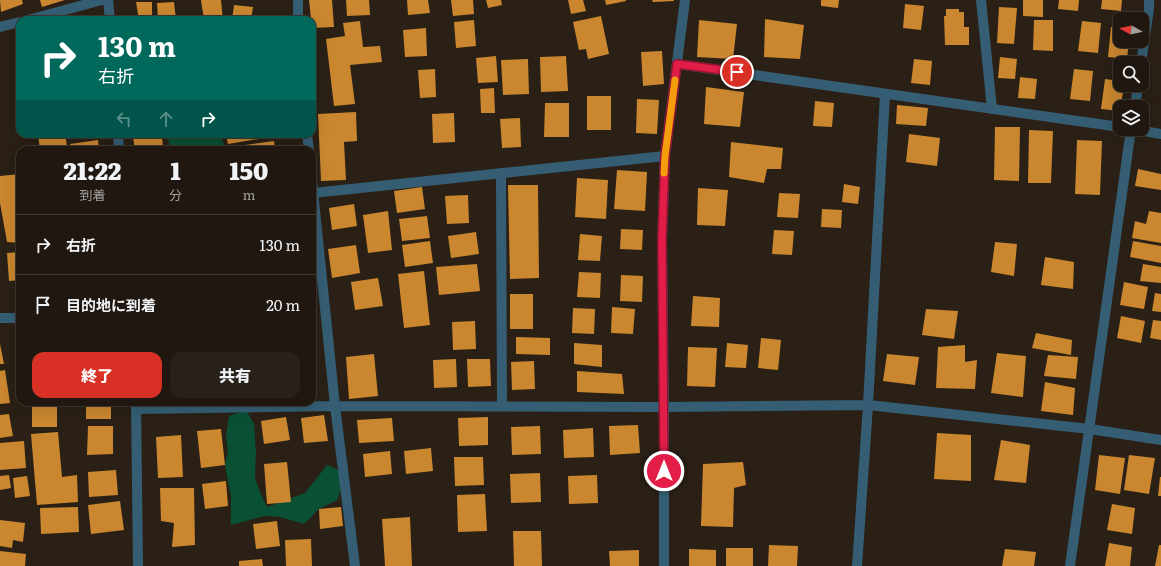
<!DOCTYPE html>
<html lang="ja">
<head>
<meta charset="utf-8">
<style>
  body { margin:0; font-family:Literata,"Noto Sans JP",serif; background:#282119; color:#f1f3f6; height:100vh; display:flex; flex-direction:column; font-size:15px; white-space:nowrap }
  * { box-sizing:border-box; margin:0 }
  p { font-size:13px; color:#a2a09f }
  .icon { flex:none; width:22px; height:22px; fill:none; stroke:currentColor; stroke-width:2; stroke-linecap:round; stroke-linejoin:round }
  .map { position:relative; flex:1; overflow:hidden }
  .sheet { position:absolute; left:16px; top:146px; width:300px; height:260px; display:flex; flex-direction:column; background:#201810; border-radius:12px; box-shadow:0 4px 16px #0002,0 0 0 1px #3d3730 }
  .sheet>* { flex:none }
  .top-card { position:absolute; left:16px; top:16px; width:300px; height:122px; border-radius:12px; box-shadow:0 4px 16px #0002,0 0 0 1px #3d3730; background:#00695c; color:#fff; overflow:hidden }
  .needle { width:26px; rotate:278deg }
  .controls { position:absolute; left:1113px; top:12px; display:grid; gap:8px }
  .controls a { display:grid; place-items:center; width:36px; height:36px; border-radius:8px; background:#201810; box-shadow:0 4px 16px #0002,0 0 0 1px #3d3730; font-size:20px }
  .pin { position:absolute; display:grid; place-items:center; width:34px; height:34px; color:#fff; margin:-17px; border:2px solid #fff; border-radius:50%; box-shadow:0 1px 4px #0007 }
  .me { position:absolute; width:44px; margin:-22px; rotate:0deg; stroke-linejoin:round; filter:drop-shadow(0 0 3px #0008) }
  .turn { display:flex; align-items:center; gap:14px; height:84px; padding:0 16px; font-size:18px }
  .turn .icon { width:52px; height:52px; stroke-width:2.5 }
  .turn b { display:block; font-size:28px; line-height:34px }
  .lanes { display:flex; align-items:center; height:38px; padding:0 16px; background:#0003; justify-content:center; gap:20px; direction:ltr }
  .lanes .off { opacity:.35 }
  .eta { display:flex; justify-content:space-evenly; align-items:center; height:68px; text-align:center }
  .eta b { font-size:24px; font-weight:800; line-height:28px }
  .primary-button { display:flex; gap:8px; margin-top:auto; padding:8px 16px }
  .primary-button a { flex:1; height:46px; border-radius:12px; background:#d93025; color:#fff; font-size:16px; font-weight:800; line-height:46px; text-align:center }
  .primary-button a+a { background:#282119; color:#f1f3f6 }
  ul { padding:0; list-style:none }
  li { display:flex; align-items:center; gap:12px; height:60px; padding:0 16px; border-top:1px solid #3d3730 }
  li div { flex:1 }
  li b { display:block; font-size:15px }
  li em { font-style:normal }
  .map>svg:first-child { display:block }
</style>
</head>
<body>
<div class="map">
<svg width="1161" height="566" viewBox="0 0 1161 566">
  <rect width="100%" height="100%" fill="#2a2015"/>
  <path fill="#0a5034" d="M 167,134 L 220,134 L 225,147 L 233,150 L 172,150 L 167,138 Z
    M 246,410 L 254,424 L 256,452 L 255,478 L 260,492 L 267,507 L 305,493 L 327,465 L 339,470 L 341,490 L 337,500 L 319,509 L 304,524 L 280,517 L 264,516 L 231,525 L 231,497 L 225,465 L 228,451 L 226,436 L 229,416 Z"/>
  <path fill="#ca872f" d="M 0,0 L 22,0 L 23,4 L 1,12 Z
    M 40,0 L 65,0 L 42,7 Z
    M 201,0 L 221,0 L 223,20 L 204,20 Z
    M 309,0 L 332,0 L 334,27 L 312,28 Z
    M 346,0 L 369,0 L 370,15 L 347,16 Z
    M 407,0 L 428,0 L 430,13 L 408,15 Z
    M 451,0 L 473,0 L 474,14 L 453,16 Z
    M 486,0 L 501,0 L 502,5 L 488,8 Z
    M 568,0 L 583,0 L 586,11 L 571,14 Z
    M 605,0 L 626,0 L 626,1 L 606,5 Z
    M 652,0 L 674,0 L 674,1 L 653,2 Z
    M 821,0 L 839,0 L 838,8 L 821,6 Z
    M 1023,0 L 1043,0 L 1043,17 L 1023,16 Z
    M 1059,0 L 1079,0 L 1078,11 L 1058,9 Z
    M 1102,0 L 1122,0 L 1121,11 L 1101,9 Z
    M 136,2 L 152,2 L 152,20 L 139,20 Z
    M 174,2 L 176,20 L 158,20 L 157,3 Z
    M 905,4 L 924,6 L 921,30 L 903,28 Z
    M 234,5 L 253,7 L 251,20 L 232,20 Z
    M 999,7 L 1017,8 L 1014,44 L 997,43 Z
    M 946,9 L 959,9 L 959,12 L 964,12 L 964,27 L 969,27 L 969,45 L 945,45 L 944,16 L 946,16 Z
    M 601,16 L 609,54 L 588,59 L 586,49 L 579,50 L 573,22 Z
    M 93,17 L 94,20 L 76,20 L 76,19 Z
    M 765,19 L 804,25 L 800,59 L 764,57 Z
    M 474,20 L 476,46 L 456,48 L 454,22 Z
    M 699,20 L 737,24 L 733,59 L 697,57 Z
    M 1034,20 L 1053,20 L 1053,51 L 1033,50 Z
    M 360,21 L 363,47 L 380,46 L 382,62 L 350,65 L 355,104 L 334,106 L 326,39 L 345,36 L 343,23 Z
    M 1082,21 L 1101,23 L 1098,53 L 1078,51 Z
    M 1111,27 L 1120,28 L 1120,41 L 1129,41 L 1127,59 L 1108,57 Z
    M 426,28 L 427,56 L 405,57 L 403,30 Z
    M 662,51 L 664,84 L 643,86 L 641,52 Z
    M 496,56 L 498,82 L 478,83 L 476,58 Z
    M 566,56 L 568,91 L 541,92 L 540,57 Z
    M 1000,57 L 1017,59 L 1015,79 L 998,78 Z
    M 528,59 L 529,94 L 503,95 L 501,60 Z
    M 914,59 L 932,61 L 930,85 L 911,83 Z
    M 435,69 L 436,97 L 420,98 L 418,70 Z
    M 1074,69 L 1093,71 L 1090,101 L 1070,99 Z
    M 1020,77 L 1037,79 L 1035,99 L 1018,98 Z
    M 1105,79 L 1120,81 L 1120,85 L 1124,85 L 1120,111 L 1101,109 Z
    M 706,87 L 744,92 L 740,127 L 704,124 Z
    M 494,88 L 495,113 L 481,113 L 480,89 Z
    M 587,96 L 611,96 L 611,130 L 587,130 Z
    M 637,99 L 659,100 L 657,134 L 636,133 Z
    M 815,101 L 834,103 L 832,127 L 813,126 Z
    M 545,103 L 569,103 L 569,137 L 544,137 Z
    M 897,105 L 928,108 L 926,126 L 896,124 Z
    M 356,112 L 357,141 L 344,142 L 346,180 L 321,181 L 318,114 Z
    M 454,113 L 455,142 L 433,143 L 432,114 Z
    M 520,118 L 521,147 L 502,148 L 500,119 Z
    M 995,127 L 1020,127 L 1019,181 L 994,180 Z
    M 1029,130 L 1053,131 L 1051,183 L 1028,183 Z
    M 38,134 L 65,134 L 67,146 L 40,150 Z
    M 226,134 L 281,134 L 282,135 L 228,144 Z
    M 909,134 L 940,138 L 937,166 L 906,162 Z
    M 162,136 L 163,150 L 135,150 L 133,137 Z
    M 98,140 L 99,150 L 71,150 L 70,144 Z
    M 1077,140 L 1102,141 L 1100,195 L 1075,194 Z
    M 274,141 L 275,150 L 246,150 L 245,145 Z
    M 731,142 L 783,148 L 781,169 L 767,169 L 764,183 L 729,177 Z
    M 1138,169 L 1161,174 L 1161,190 L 1135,186 Z
    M 617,170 L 647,172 L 645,211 L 614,209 Z
    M 20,174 L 20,243 L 7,242 L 0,203 L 0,176 Z
    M 577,178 L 608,180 L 606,219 L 575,217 Z
    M 844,184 L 860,187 L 858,204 L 842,202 Z
    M 508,185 L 538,185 L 539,278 L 510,279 Z
    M 422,187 L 425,209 L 397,213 L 394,191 Z
    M 698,188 L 728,190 L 725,226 L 697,225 Z
    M 779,193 L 800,194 L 798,218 L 777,217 Z
    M 468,195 L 469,223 L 447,224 L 445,196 Z
    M 354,204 L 357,226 L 332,230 L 329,208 Z
    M 822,209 L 842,210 L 841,228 L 821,227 Z
    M 388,211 L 392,250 L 368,253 L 363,215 Z
    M 1149,211 L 1161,213 L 1161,243 L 1132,238 L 1135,221 L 1146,224 Z
    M 427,216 L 430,238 L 402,241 L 399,219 Z
    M 621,229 L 643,230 L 642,250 L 620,249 Z
    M 774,230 L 794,231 L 792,255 L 772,254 Z
    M 476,232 L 479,254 L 451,258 L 448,236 Z
    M 580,234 L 602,236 L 600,261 L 578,260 Z
    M 430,241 L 433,263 L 405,267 L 402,245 Z
    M 1133,241 L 1161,246 L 1161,263 L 1130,257 Z
    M 995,242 L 1017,244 L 1014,276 L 991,272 Z
    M 356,245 L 360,273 L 332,278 L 328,249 Z
    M 20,252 L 20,280 L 9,281 L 7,253 Z
    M 1045,257 L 1074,262 L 1073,289 L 1041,285 Z
    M 477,264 L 480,291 L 439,295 L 436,267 Z
    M 1143,264 L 1161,267 L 1161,283 L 1140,281 Z
    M 424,271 L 430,325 L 404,328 L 398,274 Z
    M 579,272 L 601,273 L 600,298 L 577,297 Z
    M 621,275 L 643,276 L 642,302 L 620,301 Z
    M 378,278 L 383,306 L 355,310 L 351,282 Z
    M 1124,282 L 1148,287 L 1144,309 L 1120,305 Z
    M 1155,293 L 1161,294 L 1161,312 L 1152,311 Z
    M 510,294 L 533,294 L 533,329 L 510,329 Z
    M 693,296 L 720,298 L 719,327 L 691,326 Z
    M 612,307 L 635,309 L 633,334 L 611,333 Z
    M 573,308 L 595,309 L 594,334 L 572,333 Z
    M 926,309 L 958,311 L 954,339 L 922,335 Z
    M 1121,316 L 1145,321 L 1141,343 L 1117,338 Z
    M 1153,320 L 1161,321 L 1161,340 L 1150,338 Z
    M 475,321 L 476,349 L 453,350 L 452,322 Z
    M 1036,333 L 1072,340 L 1071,355 L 1032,348 Z
    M 516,337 L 550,338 L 550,355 L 516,354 Z
    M 761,338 L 781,340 L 778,370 L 758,368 Z
    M 574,343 L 602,345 L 602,367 L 574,364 Z
    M 727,343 L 748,345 L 746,368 L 725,367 Z
    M 0,344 L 4,364 L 0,364 Z
    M 965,345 L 965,362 L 977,360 L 975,389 L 936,388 L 938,347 Z
    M 688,347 L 717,348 L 715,387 L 687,386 Z
    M 997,353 L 1026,356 L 1023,397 L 991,393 Z
    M 374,354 L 378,396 L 349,399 L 346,357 Z
    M 887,354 L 919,357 L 915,385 L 883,381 Z
    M 1048,355 L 1078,357 L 1076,379 L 1044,376 Z
    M 456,359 L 457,387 L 434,388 L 433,360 Z
    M 467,359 L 490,359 L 491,386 L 468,387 Z
    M 534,361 L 535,389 L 512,390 L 511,362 Z
    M 5,370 L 10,403 L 0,404 L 0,371 Z
    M 577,371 L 622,374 L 624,394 L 577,392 Z
    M 1045,382 L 1075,388 L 1073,415 L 1041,411 Z
    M 32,402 L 57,402 L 57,427 L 32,427 Z
    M 86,402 L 111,402 L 111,419 L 86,419 Z
    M 9,414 L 13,436 L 0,438 L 0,415 Z
    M 324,415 L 328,441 L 304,443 L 301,418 Z
    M 286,417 L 290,440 L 264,444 L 261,421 Z
    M 488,417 L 488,445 L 459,446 L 458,418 Z
    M 392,418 L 394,441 L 359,443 L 357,420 Z
    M 638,425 L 640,453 L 610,455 L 609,426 Z
    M 88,426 L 113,426 L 113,454 L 87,455 Z
    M 540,426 L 541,454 L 512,455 L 511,427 Z
    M 593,428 L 594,457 L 564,458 L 563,430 Z
    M 221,429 L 225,465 L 201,468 L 197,431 Z
    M 58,432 L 62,477 L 77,475 L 78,502 L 37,505 L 31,434 Z
    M 937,433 L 971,435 L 971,481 L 934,479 Z
    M 181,435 L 183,477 L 158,478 L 156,437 Z
    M 1001,440 L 1030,445 L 1026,483 L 994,480 Z
    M 24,441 L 26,468 L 0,470 L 0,443 Z
    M 431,448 L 433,471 L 406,474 L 404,451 Z
    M 390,451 L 392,474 L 365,477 L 363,454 Z
    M 1099,455 L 1125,458 L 1120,494 L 1095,490 Z
    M 1129,455 L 1155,458 L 1149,494 L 1124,490 Z
    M 454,457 L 483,457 L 484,485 L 455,486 Z
    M 287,462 L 291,502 L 267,504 L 264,464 Z
    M 743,462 L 746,485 L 734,488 L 733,527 L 701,526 L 703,464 Z
    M 116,470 L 118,495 L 89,497 L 88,472 Z
    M 540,473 L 541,502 L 511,503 L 510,474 Z
    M 9,475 L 11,488 L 0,490 L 0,476 Z
    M 597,475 L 598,503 L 569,504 L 568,476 Z
    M 27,476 L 30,496 L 15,498 L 13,478 Z
    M 1160,477 L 1161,477 L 1161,496 L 1158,496 Z
    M 226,481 L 228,506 L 205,509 L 202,484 Z
    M 160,488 L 194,488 L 195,545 L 172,547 L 174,523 L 161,521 Z
    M 485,494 L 487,531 L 458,532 L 457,495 Z
    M 120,501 L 124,530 L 91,534 L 88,505 Z
    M 1112,504 L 1135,508 L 1132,534 L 1107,530 Z
    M 78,507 L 79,532 L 41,534 L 40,508 Z
    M 341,507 L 343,526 L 320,529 L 319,509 Z
    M 410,517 L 412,566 L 385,566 L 382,519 Z
    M 0,520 L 25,523 L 23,542 L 13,540 L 12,548 L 0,546 Z
    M 277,521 L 280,546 L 256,549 L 253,524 Z
    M 513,531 L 541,531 L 542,566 L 514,566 Z
    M 311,539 L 312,566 L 286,566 L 285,540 Z
    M 1109,543 L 1132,547 L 1130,566 L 1105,566 Z
    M 769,545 L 798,546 L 797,566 L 768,566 Z
    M 1159,545 L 1161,545 L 1161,566 L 1155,566 Z
    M 726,548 L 753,548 L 753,566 L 726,566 Z
    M 689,549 L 716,550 L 716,566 L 689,566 Z
    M 1005,549 L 1036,552 L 1034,566 L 1002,566 Z
    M 639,550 L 639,566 L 610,566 L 609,551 Z
    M 0,551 L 26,554 L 25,566 L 0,566 Z
    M 262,559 L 263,566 L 239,566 L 239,561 Z"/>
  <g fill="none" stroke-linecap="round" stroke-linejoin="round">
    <path stroke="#355e74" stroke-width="10" d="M 981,0 L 992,109
      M 501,173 L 502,406
      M 313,193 L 665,156"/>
    <path stroke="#355e74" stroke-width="10" d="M 108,0 L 110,20
      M 298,0 L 298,20
      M 28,20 L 102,0
      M 0,27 L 20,22
      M 1141,63 L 1149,9 L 1149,0
      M 677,64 L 1120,127
      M 1135,107 L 1138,85
      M 1133,129 L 1161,134
      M 118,134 L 119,150
      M 307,134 L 309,150
      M 312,181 L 335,406 L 355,566
      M 0,318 L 20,318
      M 136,402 L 138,566
      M 137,409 L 335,406 L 664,407 L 868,405 L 1090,429 L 1161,440
      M 664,566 L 664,407 L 662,241 L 665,156 L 685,0
      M 857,566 L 868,405 L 885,94
      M 1070,566 L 1131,129"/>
  </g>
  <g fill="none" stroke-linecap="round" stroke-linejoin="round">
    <g stroke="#92132f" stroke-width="10">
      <path id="route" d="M 664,471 L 662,240 L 665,156 L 677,64 L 737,72"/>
    </g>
    <use href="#route" stroke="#e11d48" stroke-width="7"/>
    <path stroke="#f59e0b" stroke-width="7" d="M 664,173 L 665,156 L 675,80"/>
  </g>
</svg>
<div class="controls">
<a><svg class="needle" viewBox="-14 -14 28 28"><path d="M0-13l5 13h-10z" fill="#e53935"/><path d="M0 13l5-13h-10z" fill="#a2a09f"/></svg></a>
<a><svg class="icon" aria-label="search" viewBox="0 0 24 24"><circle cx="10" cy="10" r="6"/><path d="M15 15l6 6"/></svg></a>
<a><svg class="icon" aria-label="layers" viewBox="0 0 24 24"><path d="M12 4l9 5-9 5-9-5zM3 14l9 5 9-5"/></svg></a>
</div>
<div class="pin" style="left:737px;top:72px;background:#d93025"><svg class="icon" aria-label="arrive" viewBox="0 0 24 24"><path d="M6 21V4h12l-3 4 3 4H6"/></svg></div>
<svg class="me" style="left:664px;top:471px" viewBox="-20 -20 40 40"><circle r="17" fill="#e11d48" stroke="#fff" stroke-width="3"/><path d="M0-11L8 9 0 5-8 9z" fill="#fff"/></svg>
<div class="top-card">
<div class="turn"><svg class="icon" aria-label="right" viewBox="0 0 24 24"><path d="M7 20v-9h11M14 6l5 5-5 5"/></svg><div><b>130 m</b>右折</div></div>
<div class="lanes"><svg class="icon off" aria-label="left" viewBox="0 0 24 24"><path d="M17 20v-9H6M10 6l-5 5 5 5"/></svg><svg class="icon off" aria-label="ahead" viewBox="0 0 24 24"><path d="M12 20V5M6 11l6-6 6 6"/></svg><svg class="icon" aria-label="right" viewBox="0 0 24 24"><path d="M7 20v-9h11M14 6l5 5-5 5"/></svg></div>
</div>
<section class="sheet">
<div class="eta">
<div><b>21:22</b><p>到着</p></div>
<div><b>1</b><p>分</p></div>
<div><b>150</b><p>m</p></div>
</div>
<ul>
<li><svg class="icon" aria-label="right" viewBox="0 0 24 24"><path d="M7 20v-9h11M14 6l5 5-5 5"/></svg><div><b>右折</b></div><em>130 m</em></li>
<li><svg class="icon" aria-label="arrive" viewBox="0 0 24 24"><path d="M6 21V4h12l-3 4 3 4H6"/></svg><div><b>目的地に到着</b></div><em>20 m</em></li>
</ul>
<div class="primary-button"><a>終了</a><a>共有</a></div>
</section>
</div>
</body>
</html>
